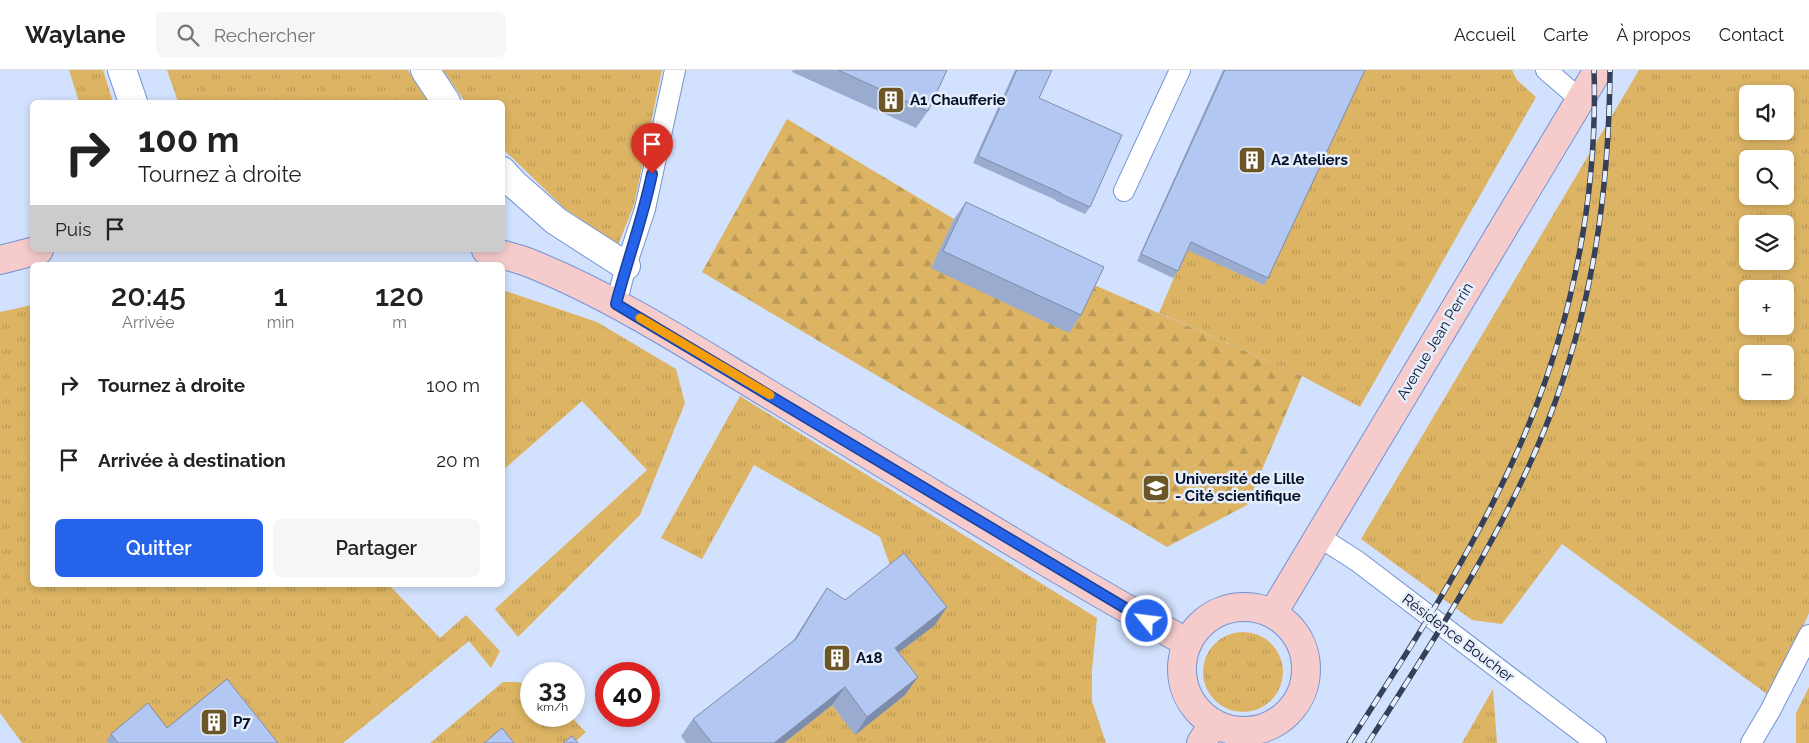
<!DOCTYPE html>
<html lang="fr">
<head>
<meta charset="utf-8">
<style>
  body { margin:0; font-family:Raleway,sans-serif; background:#f6f6f6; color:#222; height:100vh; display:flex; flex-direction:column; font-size:19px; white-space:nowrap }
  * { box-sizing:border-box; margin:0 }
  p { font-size:16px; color:#767676 }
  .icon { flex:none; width:28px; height:28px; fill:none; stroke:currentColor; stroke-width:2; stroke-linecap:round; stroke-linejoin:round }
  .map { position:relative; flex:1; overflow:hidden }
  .panel { position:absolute; left:30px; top:192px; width:475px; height:325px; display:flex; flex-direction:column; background:#fff; border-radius:8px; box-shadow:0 2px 8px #0003 }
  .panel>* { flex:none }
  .hud { position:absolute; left:30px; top:30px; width:475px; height:152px; border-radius:8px; box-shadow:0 2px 8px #0003; background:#fff; color:#222; overflow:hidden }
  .tools { position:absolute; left:1739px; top:15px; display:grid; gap:10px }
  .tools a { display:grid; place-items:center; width:55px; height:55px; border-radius:8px; background:#fff; box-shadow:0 2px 8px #0003; font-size:25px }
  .speed { position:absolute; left:520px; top:592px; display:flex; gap:10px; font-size:25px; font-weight:700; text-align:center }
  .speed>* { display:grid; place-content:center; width:65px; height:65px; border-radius:50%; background:#fff; box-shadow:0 2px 8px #0003; line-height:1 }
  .speed small { font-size:12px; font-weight:400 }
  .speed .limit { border:8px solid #d22; background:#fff; color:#111 }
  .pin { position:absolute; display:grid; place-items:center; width:42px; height:42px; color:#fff; margin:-51px -21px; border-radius:50% 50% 50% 0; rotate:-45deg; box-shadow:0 0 5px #0007 }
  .pin .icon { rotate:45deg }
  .me { position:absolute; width:55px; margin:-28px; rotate:299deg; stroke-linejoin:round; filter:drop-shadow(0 0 4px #0008) }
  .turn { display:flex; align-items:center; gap:18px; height:105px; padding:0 25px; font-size:22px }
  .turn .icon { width:65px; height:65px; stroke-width:2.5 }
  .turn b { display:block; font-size:35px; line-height:42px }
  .then { display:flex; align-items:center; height:48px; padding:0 25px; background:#0003; gap:10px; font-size:19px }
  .eta { display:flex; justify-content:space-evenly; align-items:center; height:85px; text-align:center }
  .eta b { font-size:30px; font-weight:600; line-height:35px }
  .action { display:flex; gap:10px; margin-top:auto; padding:10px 25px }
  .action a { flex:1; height:58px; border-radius:8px; background:#2563eb; color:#fff; font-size:20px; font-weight:600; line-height:58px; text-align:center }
  .action a+a { background:#f6f6f6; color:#222 }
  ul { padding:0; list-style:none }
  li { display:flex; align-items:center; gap:15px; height:75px; padding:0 25px }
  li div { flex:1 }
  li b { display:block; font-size:19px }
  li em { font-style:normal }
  header { display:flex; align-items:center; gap:30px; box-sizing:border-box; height:70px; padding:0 25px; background:#fff; border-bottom:1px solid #e0e0e0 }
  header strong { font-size:24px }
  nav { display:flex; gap:28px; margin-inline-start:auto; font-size:18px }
  .search { width:350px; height:45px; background:#f6f6f6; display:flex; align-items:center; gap:12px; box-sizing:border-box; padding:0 18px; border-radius:8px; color:#767676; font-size:19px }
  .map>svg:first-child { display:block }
</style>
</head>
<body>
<header>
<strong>Waylane</strong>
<div class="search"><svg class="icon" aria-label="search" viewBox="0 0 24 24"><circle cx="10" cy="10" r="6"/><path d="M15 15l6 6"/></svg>Rechercher</div>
<nav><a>Accueil</a><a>Carte</a><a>À propos</a><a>Contact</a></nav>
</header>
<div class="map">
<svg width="1809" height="673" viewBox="0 0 1809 673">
  <defs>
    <pattern id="grass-tufts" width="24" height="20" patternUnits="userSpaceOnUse" patternTransform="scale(1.25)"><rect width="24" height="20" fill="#dcb464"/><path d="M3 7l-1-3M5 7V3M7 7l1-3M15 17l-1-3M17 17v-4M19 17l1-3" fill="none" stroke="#bb9a57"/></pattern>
    <pattern id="forest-firs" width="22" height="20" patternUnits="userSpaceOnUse" patternTransform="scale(1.25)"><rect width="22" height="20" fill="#dcb464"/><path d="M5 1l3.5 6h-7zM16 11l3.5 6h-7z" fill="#bb9a57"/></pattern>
  </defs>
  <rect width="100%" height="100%" fill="#d2e1fd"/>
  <path fill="url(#grass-tufts)" fill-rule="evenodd" d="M 69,0 L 103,0 L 113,32 L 79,32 Z
    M 167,0 L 408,0 L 429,32 L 178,32 Z
    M 443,0 L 662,0 L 634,135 L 618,175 L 564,138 L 503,79 L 502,32 L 465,32 Z
    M 1364,0 L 1512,0 L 1517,10 L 1536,27 L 1360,337 L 1302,306 L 1159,243 L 1186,179 L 1264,215 Z
    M 1639,0 L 1809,0 L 1809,543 L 1771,627 L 1562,474 L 1502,554 L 1472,550 L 1361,469 ZM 1748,24 L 1785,24 L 1785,61 L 1748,61 ZM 1748,89 L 1785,89 L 1785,126 L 1748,126 ZM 1748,154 L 1785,154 L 1785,191 L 1748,191 ZM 1748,219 L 1785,219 L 1785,256 L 1748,256 ZM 1748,284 L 1785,284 L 1785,321 L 1748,321 Z
    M 503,220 L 597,252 L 676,299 L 685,333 L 640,445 L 518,567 L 495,539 L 647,400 L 582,331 L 503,400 Z
    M 32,235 L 32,515 L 389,515 L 440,568 L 466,545 L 500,581 L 491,598 L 469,571 L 343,673 L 268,673 L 162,665 L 107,672 L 108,673 L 22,673 L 0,643 L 0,242 Z
    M 740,326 L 1097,548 L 1092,601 L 1092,631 L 1106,673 L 784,673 L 832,635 L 855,664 L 905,625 L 882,595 L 934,555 L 892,501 L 880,467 L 754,395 L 702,489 L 661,468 Z
    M1203 602a40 40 0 1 1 80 0a40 40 0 1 1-80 0Z
    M 503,612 L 517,612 L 531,615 L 531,646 L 570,646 L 586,662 L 574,673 L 430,673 Z
    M 1809,617 L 1809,673 L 1796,673 L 1796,643 Z
    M 1493,619 L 1497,673 L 1462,673 Z"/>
  <path fill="url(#forest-firs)" d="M 787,49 L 954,149 L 931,198 L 1092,214 L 1302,306 L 1247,435 L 1167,477 L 702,202 Z"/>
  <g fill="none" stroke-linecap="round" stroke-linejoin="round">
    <g stroke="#7293d5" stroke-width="22">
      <path id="lane" d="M 1546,0 L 1581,30
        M 1124,121 L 1180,0
        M 616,234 L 626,196 L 645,139 L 675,0
        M 1318,466 L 1357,491 L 1596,673
        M 1751,673 L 1770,641 L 1809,565"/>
    </g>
    <g stroke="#7293d5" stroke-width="30">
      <path id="street" d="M 122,0 L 133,32
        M 425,0 L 446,32
        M 502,101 L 514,114 L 556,151 L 626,196"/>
    </g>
    <g stroke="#7293d5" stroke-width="30">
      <path id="secondary" d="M 486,180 C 501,185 518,188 532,194 C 618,229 697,281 777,329 C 913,411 1048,496 1188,573
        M 0,190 L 39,180
        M1182 599a62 62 0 1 1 124 0a62 62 0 1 1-124 0Z
        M 1273,543 L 1598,0
        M 1201,673 L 1214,653"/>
    </g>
    <use href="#lane" stroke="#fff" stroke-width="20"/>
    <use href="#street" stroke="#fff" stroke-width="28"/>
    <use href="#secondary" stroke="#f5cbcb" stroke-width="28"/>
    <g stroke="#35415a" stroke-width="5.5">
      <path id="rail" d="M 1349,673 C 1415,571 1483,467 1529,354 C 1574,244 1598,119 1594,0
        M 1368,673 C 1434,570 1503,465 1548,351 C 1593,236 1609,122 1610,0"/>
    </g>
    <use href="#rail" stroke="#e6eefc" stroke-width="4" stroke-dasharray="11" stroke-linecap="butt"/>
  </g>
  <path fill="#99acd0" d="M 793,0 L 947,0 L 928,41 L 916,58 L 792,2 Z
    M 1015,0 L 1052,0 L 1039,28 L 1090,137 L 1085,144 L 1056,131 L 1056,130 L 973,93 Z
    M 1223,0 L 1365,0 L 1268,208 L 1264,215 L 1187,180 L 1178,201 L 1173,208 L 1137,191 Z
    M 966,132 L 1081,245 L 1069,263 L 931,198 L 954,149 Z
    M 827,518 L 845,530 L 935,555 L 898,583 L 905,625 L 855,665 L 832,635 L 784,673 L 686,673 L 681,666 L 693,649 L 793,571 L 815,536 Z
    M 167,658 L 278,673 L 108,673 L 107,671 L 111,664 Z"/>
  <path fill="#7d8ca9" d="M 947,537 L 935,555 L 882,595 L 895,578 Z
    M 918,607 L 905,625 L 855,665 L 867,647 Z
    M 845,617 L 832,635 L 784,673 L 774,673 Z"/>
  <path fill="#b2c8f2" stroke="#7d8ca9" d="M 838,0 L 947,0 L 928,41 Z
    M 1017,0 L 1052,0 L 1039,28 L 1122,65 L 1090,137 L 1061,124 L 1061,123 L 978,86 Z
    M 1225,0 L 1365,0 L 1268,208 L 1191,172 L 1178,201 L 1141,184 Z
    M 966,132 L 1104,197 L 1081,245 L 943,181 Z
    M 904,483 L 947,537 L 895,578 L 918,607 L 867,647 L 845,617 L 774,673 L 712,673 L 693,649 L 796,569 L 827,518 L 845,530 Z
    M 227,609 L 278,673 L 118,673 L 111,664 L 148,633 L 167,658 Z
    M 502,658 L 514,673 L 484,673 Z
    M 572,666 L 578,673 L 563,673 Z"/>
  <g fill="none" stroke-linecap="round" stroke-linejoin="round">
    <g stroke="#184099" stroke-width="12">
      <path id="route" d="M 652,104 C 643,148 627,191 616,234 L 1147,551"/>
    </g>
    <use href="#route" stroke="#2563eb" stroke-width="9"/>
    <path stroke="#f59e0b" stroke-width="9" d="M 640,248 L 770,325"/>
  </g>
  <defs>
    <g id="building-square" transform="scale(1.4375)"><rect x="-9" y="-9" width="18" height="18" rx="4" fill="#6d5626" stroke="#e6eefc"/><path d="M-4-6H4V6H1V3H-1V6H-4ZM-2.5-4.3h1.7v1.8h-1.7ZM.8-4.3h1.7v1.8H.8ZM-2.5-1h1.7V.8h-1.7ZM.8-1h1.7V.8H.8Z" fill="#fff"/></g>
    <g id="university-square" transform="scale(1.4375)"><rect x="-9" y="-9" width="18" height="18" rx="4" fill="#6d5626" stroke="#e6eefc"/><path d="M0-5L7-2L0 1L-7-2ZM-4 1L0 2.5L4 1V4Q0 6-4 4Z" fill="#fff"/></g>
  </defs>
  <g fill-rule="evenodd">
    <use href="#building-square" x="891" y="30"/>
    <use href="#building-square" x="1252" y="90"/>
    <use href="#university-square" x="1156" y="418"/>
    <use href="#building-square" x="837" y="588"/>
    <use href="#building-square" x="214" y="652"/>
  </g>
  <g text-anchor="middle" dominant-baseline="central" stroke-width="5" stroke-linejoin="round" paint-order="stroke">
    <g font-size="15" font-weight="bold" fill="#051028" stroke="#e6eefc" text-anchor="start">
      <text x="910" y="30">A1 Chaufferie</text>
      <text x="1271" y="90">A2 Ateliers</text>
      <text x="1175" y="409">Université de Lille<tspan x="1175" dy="17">‐ Cité scientifique</tspan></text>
      <text x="856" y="588">A18</text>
      <text x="233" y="652">P7</text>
    </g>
    <g font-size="15" fill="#051028" stroke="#e6eefc">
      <text transform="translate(1435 271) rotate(-59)">Avenue Jean Perrin</text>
      <text transform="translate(1458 568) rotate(37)">Résidence Boucher</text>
    </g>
  </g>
</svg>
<div class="tools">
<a><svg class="icon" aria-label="sound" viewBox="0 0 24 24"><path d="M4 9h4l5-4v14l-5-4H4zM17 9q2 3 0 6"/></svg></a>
<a><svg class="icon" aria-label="search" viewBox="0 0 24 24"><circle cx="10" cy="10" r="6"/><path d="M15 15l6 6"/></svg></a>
<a><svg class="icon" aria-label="layers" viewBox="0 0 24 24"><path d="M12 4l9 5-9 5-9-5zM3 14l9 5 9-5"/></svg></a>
<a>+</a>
<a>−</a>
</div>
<div class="speed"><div>33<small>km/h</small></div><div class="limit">40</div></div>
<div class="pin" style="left:652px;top:104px;background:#d93025"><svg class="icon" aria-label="arrive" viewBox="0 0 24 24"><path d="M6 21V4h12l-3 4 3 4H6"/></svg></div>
<svg class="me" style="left:1147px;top:551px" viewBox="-20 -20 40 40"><circle r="17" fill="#2563eb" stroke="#fff" stroke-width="3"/><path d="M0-11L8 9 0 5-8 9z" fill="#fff"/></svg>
<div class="hud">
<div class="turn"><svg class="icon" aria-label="right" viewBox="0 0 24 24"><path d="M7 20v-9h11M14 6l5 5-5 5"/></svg><div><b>100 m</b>Tournez à droite</div></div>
<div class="then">Puis<svg class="icon" aria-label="arrive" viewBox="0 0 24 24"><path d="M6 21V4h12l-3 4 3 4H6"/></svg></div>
</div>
<section class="panel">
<div class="eta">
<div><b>20:45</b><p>Arrivée</p></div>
<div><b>1</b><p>min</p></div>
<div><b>120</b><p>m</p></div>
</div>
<ul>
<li><svg class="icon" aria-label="right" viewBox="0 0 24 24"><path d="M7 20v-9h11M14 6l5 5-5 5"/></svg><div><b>Tournez à droite</b></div><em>100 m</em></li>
<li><svg class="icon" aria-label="arrive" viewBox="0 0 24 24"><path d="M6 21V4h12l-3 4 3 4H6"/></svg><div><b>Arrivée à destination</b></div><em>20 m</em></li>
</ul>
<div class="action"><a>Quitter</a><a>Partager</a></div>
</section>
</div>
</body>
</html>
